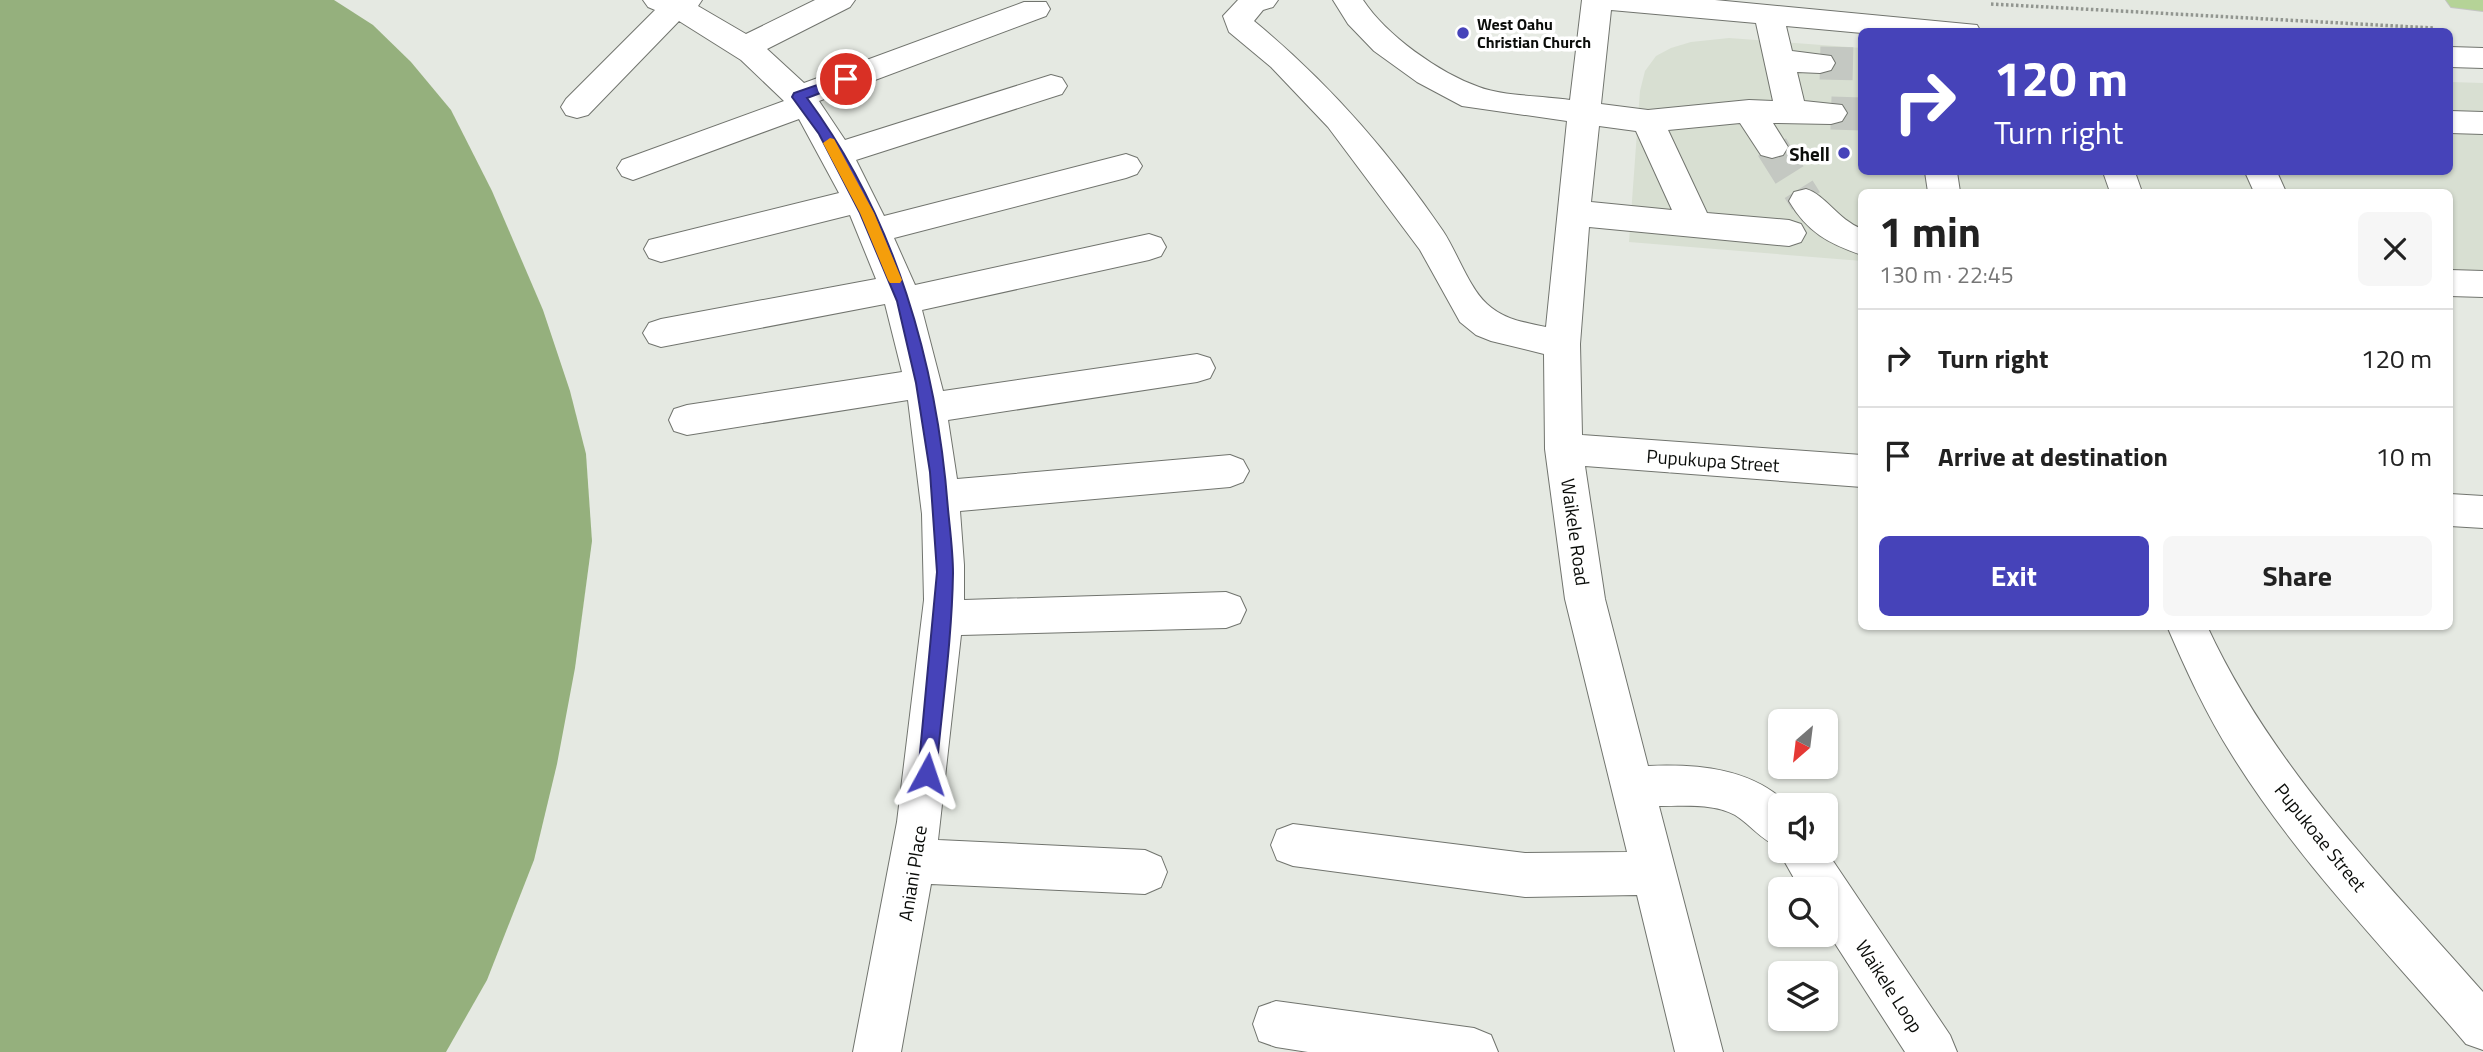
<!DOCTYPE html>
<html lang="en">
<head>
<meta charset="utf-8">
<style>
  body { margin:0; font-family:"Titillium Web",sans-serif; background:#f6f6f6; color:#222; height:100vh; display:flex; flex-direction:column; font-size:26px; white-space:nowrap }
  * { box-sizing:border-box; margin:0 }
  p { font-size:23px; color:#767676 }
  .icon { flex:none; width:38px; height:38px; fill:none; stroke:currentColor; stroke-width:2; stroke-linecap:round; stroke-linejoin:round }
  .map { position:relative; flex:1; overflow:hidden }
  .panel { position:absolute; left:1858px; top:189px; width:595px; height:441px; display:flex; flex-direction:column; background:#fff; border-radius:10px; box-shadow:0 2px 5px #0004 }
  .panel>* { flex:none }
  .guide { position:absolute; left:1858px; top:28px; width:595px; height:147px; border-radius:10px; box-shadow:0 2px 5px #0004; background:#4643b9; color:#fff; overflow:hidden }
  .needle { width:46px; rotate:208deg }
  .buttons { position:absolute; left:1768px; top:709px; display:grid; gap:14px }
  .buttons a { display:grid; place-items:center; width:70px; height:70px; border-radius:10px; background:#fff; box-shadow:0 2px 5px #0004; font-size:35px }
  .pin { position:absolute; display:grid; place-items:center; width:60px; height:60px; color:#fff; margin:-30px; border:4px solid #fff; border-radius:50%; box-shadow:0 2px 7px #0007 }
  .me { position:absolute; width:77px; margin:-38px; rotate:5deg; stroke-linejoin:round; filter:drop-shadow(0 0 5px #0008) }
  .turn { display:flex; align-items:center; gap:24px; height:147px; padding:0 21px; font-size:32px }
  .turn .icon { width:91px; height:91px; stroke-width:2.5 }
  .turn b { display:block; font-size:49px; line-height:60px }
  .round { display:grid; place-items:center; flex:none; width:74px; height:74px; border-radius:10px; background:#f6f6f6 }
  .head { display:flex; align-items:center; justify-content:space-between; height:119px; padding:0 21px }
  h1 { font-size:42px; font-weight:700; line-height:52px }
  .action { display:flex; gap:14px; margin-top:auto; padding:14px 21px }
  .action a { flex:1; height:80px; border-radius:10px; background:#4643b9; color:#fff; font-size:28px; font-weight:700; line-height:80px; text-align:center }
  .action a+a { background:#f6f6f6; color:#222 }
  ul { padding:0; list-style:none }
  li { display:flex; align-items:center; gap:21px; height:98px; padding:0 21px; border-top:2px solid #e0e0e0 }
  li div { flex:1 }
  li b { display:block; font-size:26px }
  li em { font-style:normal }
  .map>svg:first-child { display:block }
</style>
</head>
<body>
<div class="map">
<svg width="2483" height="1052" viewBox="0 0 2483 1052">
  <rect width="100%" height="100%" fill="#e5e9e2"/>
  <path fill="#d8dfd2" d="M 1729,38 L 1862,48 L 1862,172 L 2450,172 L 2450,82 L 2483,83 L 2483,296 L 2450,294 L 2450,192 L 1862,192 L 1862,261 L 1629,242 L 1640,91 L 1645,71 L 1656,56 L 1671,48 L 1691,42 Z"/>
  <path fill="#95b07d" d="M 0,0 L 334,0 L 373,25 L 411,62 L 451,110 L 492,191 L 543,310 L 570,391 L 586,454 L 592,541 L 575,668 L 557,764 L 534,860 L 487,980 L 446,1052 L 0,1052 Z"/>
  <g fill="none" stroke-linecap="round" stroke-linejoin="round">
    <path stroke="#c4c8c2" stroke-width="33" stroke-dasharray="33 17" stroke-linecap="butt" d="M 1820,63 L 1862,64
      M 1831,113 L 1862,114
      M 1772,147 L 1806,201"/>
    <g stroke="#71746e" stroke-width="2">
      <path id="minor" d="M 643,0 L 702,0 L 698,6 L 746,34 L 815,0 L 855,0 L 850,7 L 767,49 L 804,83 L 1024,2 L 1046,2 L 1050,9 L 1046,16 L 819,101 L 845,140 L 1051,75 L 1062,78 L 1067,86 L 1062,94 L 856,160 L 884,216 L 1126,154 L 1137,158 L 1142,166 L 1137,174 L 1126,178 L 894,238 L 915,285 L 1149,234 L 1161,238 L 1166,247 L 1161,256 L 1149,260 L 922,310 L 943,391 L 1197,354 L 1210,358 L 1215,368 L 1210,378 L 1197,382 L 948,420 L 957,479 L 1230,455 L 1243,460 L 1249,471 L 1243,482 L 1230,487 L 960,511 L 964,565 L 964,600 L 1226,592 L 1240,597 L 1246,610 L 1240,623 L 1226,628 L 961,635 L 938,840 L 1145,850 L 1161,857 L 1167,872 L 1161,887 L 1145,894 L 931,884 L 901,1052 L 853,1052 L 897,822 L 924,600 L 922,514 L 908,400 L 687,435 L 674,431 L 669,420 L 674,409 L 687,405 L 902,372 L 885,304 L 661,347 L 649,343 L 643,333 L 649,323 L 661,319 L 876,279 L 850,215 L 661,262 L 649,258 L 644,249 L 649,240 L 839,193 L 799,119 L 644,176 L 633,180 L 622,176 L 617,168 L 622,160 L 784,101 L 741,60 L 679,21 L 588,115 L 577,118 L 566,115 L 561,107 L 566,99 L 655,10 L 648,7 Z
        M 1238,0 L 1278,0 L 1273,7 L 1263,10 L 1254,21 C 1327,81 1390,153 1443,231 C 1457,252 1469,288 1487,304 C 1504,320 1524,322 1546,327 L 1567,121 L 1462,106 L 1417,82 L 1374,51 L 1348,24 L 1333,0 L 1363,0 C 1386,35 1439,73 1479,87 C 1501,96 1545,96 1570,100 L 1582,0 L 1715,0 L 1977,25 L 1981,32 L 1862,33 L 1786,26 L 1792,51 L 1831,56 L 1835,63 L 1831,70 L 1820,73 L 1797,72 L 1804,101 L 1842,105 L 1847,113 L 1842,121 L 1831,124 L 1773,123 L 1788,147 L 1783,155 L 1772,158 L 1761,155 L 1740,123 L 1668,130 L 1707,213 L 1789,220 L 1801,224 L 1806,233 L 1801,242 L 1789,246 L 1589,227 L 1580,344 L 1582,435 L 1862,455 L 1862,487 L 1585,466 L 1605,599 L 1648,766 C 1699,764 1751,768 1789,805 L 1780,805 L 1780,850 L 1825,849 L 1950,1035 L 1957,1052 L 1905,1052 L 1825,928 L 1825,889 L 1800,889 L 1778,850 L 1779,847 C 1761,840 1751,825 1735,815 C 1714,803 1682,806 1659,806 L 1723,1052 L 1675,1052 L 1637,895 L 1525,897 L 1293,866 L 1277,860 L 1271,845 L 1277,830 L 1293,824 L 1525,853 L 1627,852 L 1565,599 L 1545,449 L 1544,354 L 1491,341 L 1476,335 L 1460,322 L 1420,250 L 1328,127 L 1271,67 L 1229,32 L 1223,16 ZM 1611,10 L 1756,23 L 1773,101 L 1749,100 L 1648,110 L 1601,104 ZM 1599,126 L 1636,131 L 1672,210 L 1591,202 Z
        M 2450,47 L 2483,48 L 2483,68 L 2450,67 Z
        M 2450,111 L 2483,112 L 2483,134 L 2450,133 Z
        M 1925,172 L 1957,172 L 1960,192 L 1928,192 Z
        M 2103,172 L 2135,172 L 2142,192 L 2110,192 Z
        M 2245,172 L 2277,172 L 2286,192 L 2254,192 Z
        M 1806,189 C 1826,195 1837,219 1862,229 L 1862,255 C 1829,244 1807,232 1789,201 L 1794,192 Z
        M 2450,270 L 2483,271 L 2483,297 L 2450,296 Z
        M 2450,494 L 2483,496 L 2483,528 L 2450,526 Z
        M 2167,626 L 2207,626 C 2272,767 2382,877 2483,992 L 2483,1050 L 2466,1044 C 2386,950 2297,860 2232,755 C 2206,714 2186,670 2167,626 Z
        M 1276,1001 L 1474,1028 L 1491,1035 L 1498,1052 L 1308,1052 L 1276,1047 L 1259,1041 L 1253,1024 L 1259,1007 Z"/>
    </g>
    <g stroke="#c4c5c4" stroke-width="2">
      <path id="major" d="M 2446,0 L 2483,0 L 2483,11 L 2451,7 Z"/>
    </g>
    <path stroke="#929690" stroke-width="3.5" stroke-dasharray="2.5 2.5" stroke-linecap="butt" d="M 1991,4 L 2433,28"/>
    <use href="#minor" fill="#fff" fill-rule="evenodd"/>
    <use href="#major" fill="#b5d397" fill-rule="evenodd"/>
  </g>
  <path fill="#4643b9" stroke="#2e2c78" stroke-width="2" d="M 846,75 L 850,76 L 850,82 L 807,98 C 895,217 937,364 948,509 C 950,530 953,552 953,573 C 952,639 942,707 936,774 L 933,780 L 927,782 L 921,780 L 918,774 L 937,572 L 930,472 L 916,383 L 897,301 L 860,213 L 819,134 L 792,97 L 794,93 Z"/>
  <path fill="#f59e0b" d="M 830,138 L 834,139 L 874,213 L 902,280 L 900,283 L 890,283 L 888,280 L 860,213 L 823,143 Z"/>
  <g fill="#4643b9" stroke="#fff" stroke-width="2.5">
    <circle cx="1463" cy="33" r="7"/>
    <circle cx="1844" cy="153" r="7"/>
  </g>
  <g text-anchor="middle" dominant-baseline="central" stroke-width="7" stroke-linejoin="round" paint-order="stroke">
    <g font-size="16" font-weight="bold" fill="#0b0d0a" stroke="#fff" text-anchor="start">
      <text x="1477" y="24">West Oahu<tspan x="1477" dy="18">Christian Church</tspan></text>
    </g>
    <g font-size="19" font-weight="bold" fill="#0b0d0a" stroke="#fff" text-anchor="end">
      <text x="1830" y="153">Shell</text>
    </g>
    <g font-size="19" fill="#0b0d0a" stroke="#fff">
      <text transform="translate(1713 460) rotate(4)">Pupukupa Street</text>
      <text transform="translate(1576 532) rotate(82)">Waikele Road</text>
      <text transform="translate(2321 837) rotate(51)">Pupukoae Street</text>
      <text transform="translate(912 873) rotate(-81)">Aniani Place</text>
      <text transform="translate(1890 986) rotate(57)">Waikele Loop</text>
    </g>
  </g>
</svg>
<div class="buttons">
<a><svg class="needle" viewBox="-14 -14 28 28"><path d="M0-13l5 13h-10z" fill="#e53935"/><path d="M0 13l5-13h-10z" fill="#767676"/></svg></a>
<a><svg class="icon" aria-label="sound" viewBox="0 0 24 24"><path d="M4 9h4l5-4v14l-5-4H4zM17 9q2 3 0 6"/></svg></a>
<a><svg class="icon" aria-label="search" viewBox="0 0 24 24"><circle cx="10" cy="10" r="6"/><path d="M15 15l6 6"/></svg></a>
<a><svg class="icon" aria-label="layers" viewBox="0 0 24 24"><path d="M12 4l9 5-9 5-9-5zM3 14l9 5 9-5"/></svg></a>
</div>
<div class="pin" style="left:846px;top:79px;background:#d93025"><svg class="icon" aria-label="arrive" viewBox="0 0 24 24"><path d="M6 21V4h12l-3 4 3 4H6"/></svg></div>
<svg class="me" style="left:927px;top:774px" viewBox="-20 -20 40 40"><path d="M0-17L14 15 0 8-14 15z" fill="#4643b9" stroke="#fff" stroke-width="4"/></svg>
<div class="guide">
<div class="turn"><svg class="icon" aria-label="right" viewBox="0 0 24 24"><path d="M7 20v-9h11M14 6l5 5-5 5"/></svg><div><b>120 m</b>Turn right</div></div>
</div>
<section class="panel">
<div class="head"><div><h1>1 min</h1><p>130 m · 22:45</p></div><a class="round"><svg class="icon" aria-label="close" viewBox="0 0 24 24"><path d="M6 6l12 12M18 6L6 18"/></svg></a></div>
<ul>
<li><svg class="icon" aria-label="right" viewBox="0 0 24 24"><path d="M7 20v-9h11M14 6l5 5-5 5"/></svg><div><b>Turn right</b></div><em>120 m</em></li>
<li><svg class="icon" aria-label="arrive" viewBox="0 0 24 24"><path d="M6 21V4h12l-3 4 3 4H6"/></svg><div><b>Arrive at destination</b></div><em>10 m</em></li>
</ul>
<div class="action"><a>Exit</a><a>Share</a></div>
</section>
</div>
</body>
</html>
